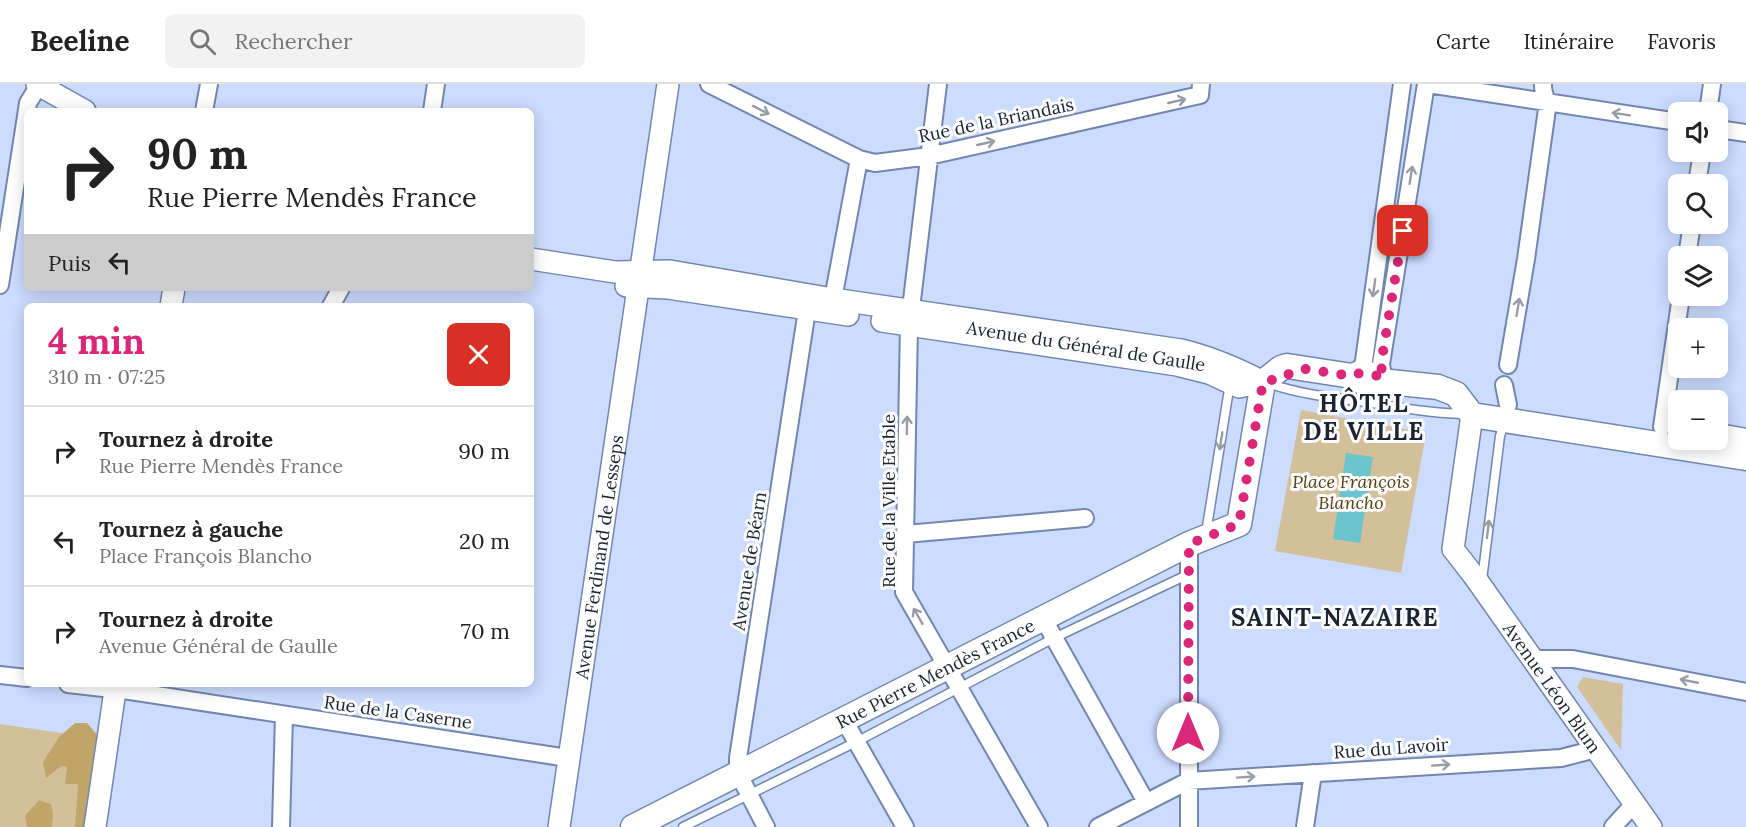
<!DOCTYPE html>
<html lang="fr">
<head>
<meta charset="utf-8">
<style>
  body { margin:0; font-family:Lora,serif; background:#f2f2f2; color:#222; height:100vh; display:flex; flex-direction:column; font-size:22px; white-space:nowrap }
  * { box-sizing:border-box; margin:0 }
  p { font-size:20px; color:#767676 }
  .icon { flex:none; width:33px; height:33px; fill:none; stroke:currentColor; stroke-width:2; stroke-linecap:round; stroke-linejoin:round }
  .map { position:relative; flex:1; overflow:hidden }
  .drawer { position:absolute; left:24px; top:219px; width:510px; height:384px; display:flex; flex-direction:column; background:#fff; border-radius:9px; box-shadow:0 3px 15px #0003 }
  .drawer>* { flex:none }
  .top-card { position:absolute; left:24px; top:24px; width:510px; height:183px; border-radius:9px; box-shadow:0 3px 15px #0003; background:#fff; color:#222; overflow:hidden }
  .buttons { position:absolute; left:1668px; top:18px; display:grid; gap:12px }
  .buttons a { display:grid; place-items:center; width:60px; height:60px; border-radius:9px; background:#fff; box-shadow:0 3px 15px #0003; font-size:30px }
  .pin { position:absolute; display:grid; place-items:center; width:51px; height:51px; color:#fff; margin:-26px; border-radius:12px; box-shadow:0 3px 9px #0006 }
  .me { position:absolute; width:66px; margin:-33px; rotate:0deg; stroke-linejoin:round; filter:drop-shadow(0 0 4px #0008) }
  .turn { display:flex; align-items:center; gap:21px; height:126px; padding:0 24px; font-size:27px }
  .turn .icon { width:78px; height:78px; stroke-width:2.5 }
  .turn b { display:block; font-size:42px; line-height:51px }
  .then { display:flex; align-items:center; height:57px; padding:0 24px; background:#0003; gap:12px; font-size:22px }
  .round { display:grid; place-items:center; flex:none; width:63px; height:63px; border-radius:9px; background:#f2f2f2 }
  .headline { display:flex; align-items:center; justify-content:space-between; height:102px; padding:0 24px }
  h1 { font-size:36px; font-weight:800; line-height:45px; color:#db2777 }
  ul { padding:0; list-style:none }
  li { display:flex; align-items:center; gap:18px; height:90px; padding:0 24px; border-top:2px solid #e0e0e0 }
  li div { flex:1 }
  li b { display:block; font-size:22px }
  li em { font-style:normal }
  header { display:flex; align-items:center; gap:36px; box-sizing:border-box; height:84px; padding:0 30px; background:#fff; border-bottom:2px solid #e0e0e0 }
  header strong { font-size:28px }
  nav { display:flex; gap:33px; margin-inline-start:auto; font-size:21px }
  .search { width:420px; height:54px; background:#f2f2f2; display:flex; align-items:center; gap:15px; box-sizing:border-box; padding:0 21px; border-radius:9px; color:#767676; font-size:22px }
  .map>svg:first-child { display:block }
</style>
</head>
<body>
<header>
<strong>Beeline</strong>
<div class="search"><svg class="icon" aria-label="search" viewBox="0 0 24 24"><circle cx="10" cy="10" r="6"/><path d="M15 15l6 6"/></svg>Rechercher</div>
<nav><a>Carte</a><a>Itinéraire</a><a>Favoris</a></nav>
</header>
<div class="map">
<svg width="1746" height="743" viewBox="0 0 1746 743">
  <rect width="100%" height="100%" fill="#cbdcfe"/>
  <path fill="#d3c09b" d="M 1301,326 L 1426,349 L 1401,489 L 1275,467 Z
    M 1583,593 L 1623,600 L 1621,666 L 1577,603 Z
    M 0,640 L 96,654 L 80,743 L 0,743 Z"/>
  <path fill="#c1a468" d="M 75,639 L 87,639 L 98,652 L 89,743 L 75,743 L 78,703 L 77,700 L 65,700 L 67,683 L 61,682 L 46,694 L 43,678 L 59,653 Z
    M 39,716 L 51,720 L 53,730 L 52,743 L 27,743 L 25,732 Z"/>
  <path fill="#6cc4cc" d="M 1346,369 L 1373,373 L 1360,459 L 1333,455 Z"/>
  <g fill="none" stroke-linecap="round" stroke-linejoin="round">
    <g stroke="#7386ad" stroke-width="11">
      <path id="service" d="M 1268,299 C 1301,311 1337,314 1372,319 C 1404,324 1435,330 1468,330
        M 1206,449 L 1230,299
        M 1482,496 L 1500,352 L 1505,337
        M 683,743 L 856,658 L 1054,554 L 1189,490"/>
    </g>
    <g stroke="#7386ad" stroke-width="20">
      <path id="minor" d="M 709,0 L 859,75 L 875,79 L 929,72 L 1200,11 L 1201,0
        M 938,0 L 909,241 L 904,508 L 1039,743
        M 1428,0 L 1678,38
        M 204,27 L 209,0
        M 432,27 L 436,0
        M 1708,28 L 1712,0
        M 1718,45 L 1746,49
        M 1697,100 L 1702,68
        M 1687,172 L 1692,140
        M 0,201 L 28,19 L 39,1
        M 331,222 L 341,204
        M 833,225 L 834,210 L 859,75
        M 1508,281 L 1526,175 L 1547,25 C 1548,16 1542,9 1543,0
        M 1360,289 L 1364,277 L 1402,0
        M 1385,293 L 1382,287 L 1381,280 L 1426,0
        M 1504,301 L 1508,321
        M 1662,343 L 1681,212
        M 906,450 L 1085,434
        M 1043,534 L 1146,718
        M 1532,575 L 1573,575 L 1746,608
        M 0,591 L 27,594
        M 68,600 L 130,607 L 568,674
        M 844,636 L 905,743
        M 281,743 L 284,631
        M 766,743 L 738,689 L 738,674 L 809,213
        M 1098,743 L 1188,697 L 1561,674 L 1596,665
        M 1189,743 L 1189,460
        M 1305,743 L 1313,689
        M 1613,743 L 1634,720"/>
    </g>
    <g stroke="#7386ad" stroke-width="24">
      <g id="tertiary">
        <path d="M 37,0 L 85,27"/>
        <path d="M 531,175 L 615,188 L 670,187 L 833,215 L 1181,266 C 1210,273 1236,284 1263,298"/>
        <path d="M 626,202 L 668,204 L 848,231"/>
        <path d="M 171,222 L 174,204"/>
        <path d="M 882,237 L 1177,281 L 1209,289 L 1239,303 L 1263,298"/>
        <path id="s1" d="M 1472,331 L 1453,465 L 1474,492 L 1651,743"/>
        <path d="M 95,743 L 116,600"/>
        <path id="s2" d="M 559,743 L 668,0"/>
      </g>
    </g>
    <g stroke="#7386ad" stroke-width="27">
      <g id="secondary">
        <path d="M 1352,292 C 1361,300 1379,303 1390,298 L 1438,303 L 1456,310 L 1472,331 L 1746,374"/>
        <path d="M 1263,298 L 1281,284 L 1287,282 L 1352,292 L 1360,289 L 1368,290"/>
        <path d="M 1718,352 L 1746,357"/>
        <path id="s3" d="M 633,743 L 1189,460 L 1239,440 L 1263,298"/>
      </g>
    </g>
    <use href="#service" stroke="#fff" stroke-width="8"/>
    <use href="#minor" stroke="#fff" stroke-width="16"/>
    <use href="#tertiary" stroke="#fff" stroke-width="21"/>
    <use href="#secondary" stroke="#fff" stroke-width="24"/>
  </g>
  <defs><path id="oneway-shaft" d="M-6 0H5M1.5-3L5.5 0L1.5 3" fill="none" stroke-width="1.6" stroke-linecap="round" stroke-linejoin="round" transform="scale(1.5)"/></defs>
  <g stroke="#999ca3">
    <use href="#oneway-shaft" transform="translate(1177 17) rotate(-13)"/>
    <use href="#oneway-shaft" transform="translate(761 26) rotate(27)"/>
    <use href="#oneway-shaft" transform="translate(1621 30) rotate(-171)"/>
    <use href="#oneway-shaft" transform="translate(986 59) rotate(-13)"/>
    <use href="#oneway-shaft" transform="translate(1411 91) rotate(-81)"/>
    <use href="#oneway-shaft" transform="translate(1374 204) rotate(98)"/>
    <use href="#oneway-shaft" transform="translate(1518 223) rotate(-81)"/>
    <use href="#oneway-shaft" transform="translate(907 341) rotate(-89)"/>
    <use href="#oneway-shaft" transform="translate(1221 357) rotate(99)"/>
    <use href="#oneway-shaft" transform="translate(1488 445) rotate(-83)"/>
    <use href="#oneway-shaft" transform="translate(918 532) rotate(-120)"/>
    <use href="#oneway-shaft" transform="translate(1689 597) rotate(-169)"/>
    <use href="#oneway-shaft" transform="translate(1441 681) rotate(-4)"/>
    <use href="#oneway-shaft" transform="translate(1246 693) rotate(-4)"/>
  </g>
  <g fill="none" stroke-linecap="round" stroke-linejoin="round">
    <path stroke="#db2777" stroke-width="10" stroke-dasharray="0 18" d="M 1188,649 L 1189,460 L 1239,440 L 1263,298 L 1285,293 L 1290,289 L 1305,285 L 1352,292 L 1360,289 L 1385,293 L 1382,288 L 1381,280 L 1403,147"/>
  </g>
  <g text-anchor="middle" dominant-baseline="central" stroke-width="6" stroke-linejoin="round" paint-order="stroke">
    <g font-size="18" fill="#1c2433" stroke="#fcfcfc">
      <text transform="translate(996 36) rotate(-12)">Rue de la Briandais</text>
      <text transform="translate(1086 262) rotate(9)">Avenue du Général de Gaulle</text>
      <text transform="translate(888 417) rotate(-90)">Rue de la Ville Etable</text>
      <text stroke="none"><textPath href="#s2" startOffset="273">Avenue Ferdinand de Lesseps</textPath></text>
      <text transform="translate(749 477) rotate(-81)">Avenue de Béarn</text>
      <text stroke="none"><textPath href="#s3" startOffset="339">Rue Pierre Mendès France</textPath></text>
      <text stroke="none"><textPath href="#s1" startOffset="306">Avenue Léon Blum</textPath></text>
      <text transform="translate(398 628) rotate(8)">Rue de la Caserne</text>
      <text transform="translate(1391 664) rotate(-4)">Rue du Lavoir</text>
    </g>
    <g font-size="18" font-style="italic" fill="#533e0d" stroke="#fcfcfc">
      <text x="1351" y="397">Place François<tspan x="1351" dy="21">Blancho</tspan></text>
    </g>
    <g font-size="24" font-weight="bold" letter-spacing="1.5" fill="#1c2433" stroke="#fcfcfc">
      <text x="1364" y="319">HÔTEL<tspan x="1364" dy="28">DE VILLE</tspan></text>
      <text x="1335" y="533">SAINT-NAZAIRE</text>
    </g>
  </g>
</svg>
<div class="buttons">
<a><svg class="icon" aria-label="sound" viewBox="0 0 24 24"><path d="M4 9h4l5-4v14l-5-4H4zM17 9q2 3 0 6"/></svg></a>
<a><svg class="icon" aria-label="search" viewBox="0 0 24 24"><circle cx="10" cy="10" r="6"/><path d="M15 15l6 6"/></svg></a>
<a><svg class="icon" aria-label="layers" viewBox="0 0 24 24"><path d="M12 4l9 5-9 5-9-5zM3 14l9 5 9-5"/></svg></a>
<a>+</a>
<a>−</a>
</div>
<div class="pin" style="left:1403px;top:147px;background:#d93025"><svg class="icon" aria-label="arrive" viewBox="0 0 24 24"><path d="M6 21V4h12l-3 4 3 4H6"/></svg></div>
<svg class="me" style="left:1188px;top:649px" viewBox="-20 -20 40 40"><circle r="19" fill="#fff"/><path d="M0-13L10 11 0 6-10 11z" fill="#db2777"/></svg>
<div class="top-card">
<div class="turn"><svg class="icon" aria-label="right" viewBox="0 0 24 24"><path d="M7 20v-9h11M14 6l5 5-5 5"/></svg><div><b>90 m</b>Rue Pierre Mendès France</div></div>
<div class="then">Puis<svg class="icon" aria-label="left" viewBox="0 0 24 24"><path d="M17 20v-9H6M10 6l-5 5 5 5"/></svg></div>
</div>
<section class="drawer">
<div class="headline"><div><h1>4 min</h1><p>310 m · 07:25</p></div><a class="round" style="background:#d93025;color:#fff"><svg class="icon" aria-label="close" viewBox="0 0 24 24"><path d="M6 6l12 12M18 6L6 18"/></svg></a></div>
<ul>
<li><svg class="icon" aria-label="right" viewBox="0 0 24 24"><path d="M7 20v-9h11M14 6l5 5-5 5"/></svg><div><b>Tournez à droite</b><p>Rue Pierre Mendès France</p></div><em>90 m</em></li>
<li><svg class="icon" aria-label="left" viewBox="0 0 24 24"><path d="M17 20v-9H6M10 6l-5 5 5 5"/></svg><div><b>Tournez à gauche</b><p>Place François Blancho</p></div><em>20 m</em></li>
<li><svg class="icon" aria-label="right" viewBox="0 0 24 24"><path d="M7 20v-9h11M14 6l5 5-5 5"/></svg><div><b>Tournez à droite</b><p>Avenue Général de Gaulle</p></div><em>70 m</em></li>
</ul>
</section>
</div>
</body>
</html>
